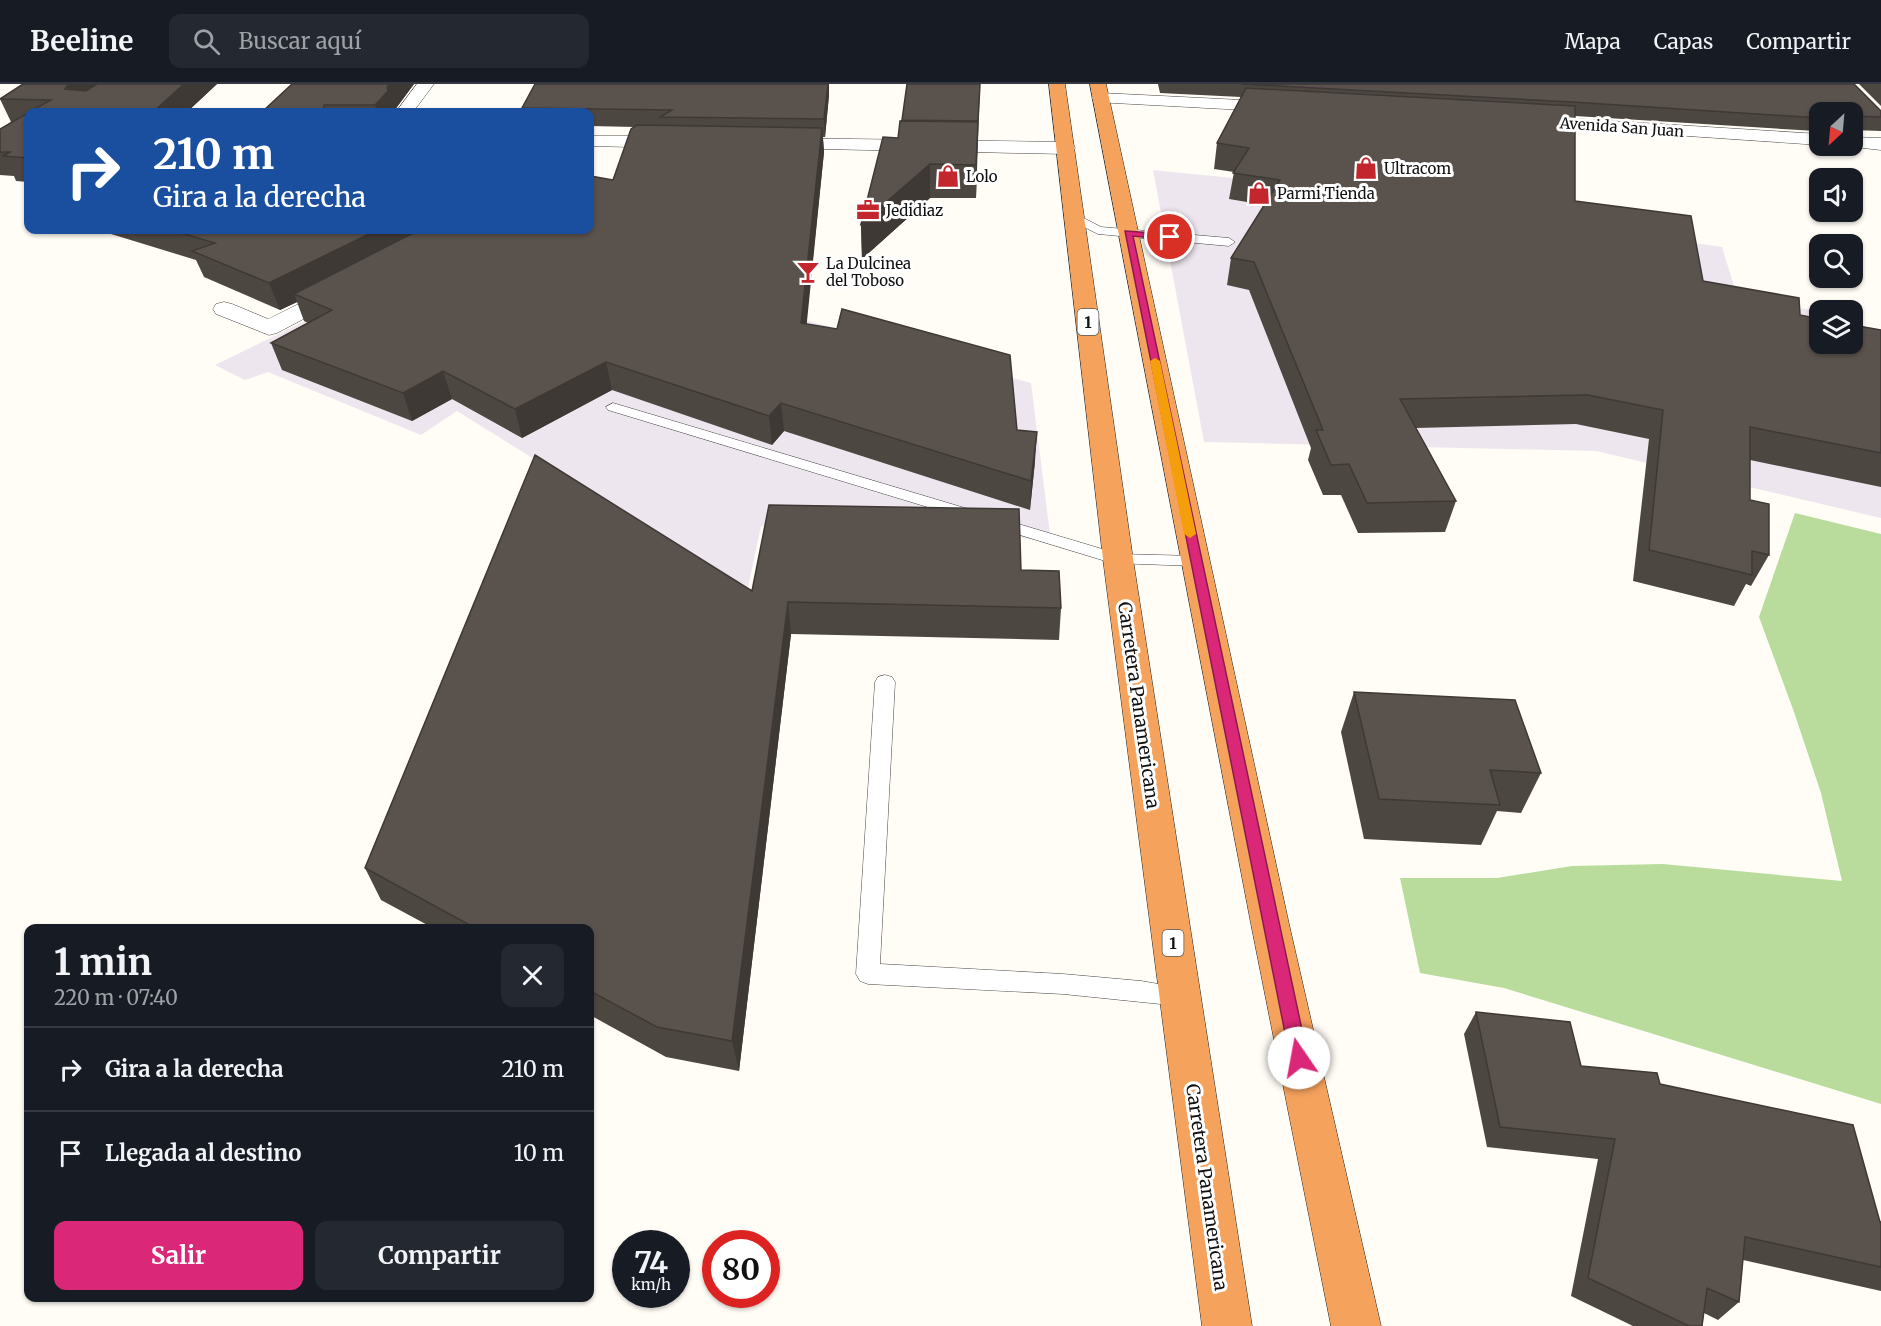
<!DOCTYPE html>
<html lang="es">
<head>
<meta charset="utf-8">
<style>
  body { margin:0; font-family:Merriweather,serif; background:#242831; color:#f1f3f6; height:100vh; display:flex; flex-direction:column; font-size:22px; white-space:nowrap }
  * { box-sizing:border-box; margin:0 }
  p { font-size:20px; color:#9ea1a6 }
  .icon { flex:none; width:33px; height:33px; fill:none; stroke:currentColor; stroke-width:2; stroke-linecap:round; stroke-linejoin:round }
  .map { position:relative; flex:1; overflow:hidden }
  .panel { position:absolute; left:24px; top:840px; width:570px; height:378px; display:flex; flex-direction:column; background:#171b24; border-radius:12px; box-shadow:0 2px 4px #0004 }
  .panel>* { flex:none }
  .top-card { position:absolute; left:24px; top:24px; width:570px; height:126px; border-radius:12px; box-shadow:0 2px 4px #0004; background:#1a4fa0; color:#fff; overflow:hidden }
  .needle { width:39px; rotate:206deg }
  .fabs { position:absolute; left:1809px; top:18px; display:grid; gap:12px }
  .fabs a { display:grid; place-items:center; width:54px; height:54px; border-radius:12px; background:#171b24; box-shadow:0 2px 4px #0004; font-size:30px }
  .speed { position:absolute; left:612px; top:1146px; display:flex; gap:12px; font-size:30px; font-weight:700; text-align:center }
  .speed>* { display:grid; place-content:center; width:78px; height:78px; border-radius:50%; background:#171b24; box-shadow:0 2px 4px #0004; line-height:1 }
  .speed small { font-size:15px; font-weight:400 }
  .speed .limit { border:9px solid #d22; background:#fff; color:#111 }
  .pin { position:absolute; display:grid; place-items:center; width:51px; height:51px; color:#fff; margin:-26px; border:3px solid #fff; border-radius:50%; box-shadow:0 2px 6px #0007 }
  .me { position:absolute; width:66px; margin:-33px; rotate:348deg; stroke-linejoin:round; filter:drop-shadow(0 0 4px #0008) }
  .turn { display:flex; align-items:center; gap:21px; height:126px; padding:0 30px; font-size:27px }
  .turn .icon { width:78px; height:78px; stroke-width:2.5 }
  .turn b { display:block; font-size:42px; line-height:51px }
  .round { display:grid; place-items:center; flex:none; width:63px; height:63px; border-radius:12px; background:#242831 }
  .overview { display:flex; align-items:center; justify-content:space-between; height:102px; padding:0 30px }
  h1 { font-size:36px; font-weight:700; line-height:45px }
  .action { display:flex; gap:12px; margin-top:auto; padding:12px 30px }
  .action a { flex:1; height:69px; border-radius:12px; background:#db2777; color:#fff; font-size:24px; font-weight:700; line-height:69px; text-align:center }
  .action a+a { background:#242831; color:#f1f3f6 }
  ul { padding:0; list-style:none }
  li { display:flex; align-items:center; gap:18px; height:84px; padding:0 30px; border-top:2px solid #363941 }
  li div { flex:1 }
  li b { display:block; font-size:22px }
  li em { font-style:normal }
  header { display:flex; align-items:center; gap:36px; box-sizing:border-box; height:84px; padding:0 30px; background:#171b24; border-bottom:2px solid #363941 }
  header strong { font-size:28px }
  nav { display:flex; gap:33px; margin-inline-start:auto; font-size:21px }
  .search { width:420px; height:54px; background:#242831; display:flex; align-items:center; gap:15px; box-sizing:border-box; padding:0 21px; border-radius:12px; color:#9ea1a6; font-size:22px }
  .map>svg:first-child { display:block }
</style>
</head>
<body>
<header>
<strong>Beeline</strong>
<div class="search"><svg class="icon" aria-label="search" viewBox="0 0 24 24"><circle cx="10" cy="10" r="6"/><path d="M15 15l6 6"/></svg>Buscar aquí</div>
<nav><a>Mapa</a><a>Capas</a><a>Compartir</a></nav>
</header>
<div class="map">
<svg width="1881" height="1242" viewBox="0 0 1881 1242">
  <rect width="100%" height="100%" fill="#fffdf5"/>
  <path fill="#eee6ef" d="M 1153,86 L 1233,94 L 1722,163 L 1738,215 L 1819,227 L 1820,260 L 1881,259 L 1881,434 L 1596,367 L 1204,358 Z
    M 554,166 L 1031,299 L 1051,458 L 1018,453 L 761,442 L 747,508 L 457,327 L 421,351 L 268,288 L 245,296 L 215,281 L 444,169 Z"/>
  <path fill="#b9dc9c" d="M 1795,429 L 1881,450 L 1881,1020 L 1504,904 L 1420,889 L 1400,794 L 1497,794 L 1572,782 L 1663,780 L 1842,797 L 1821,709 L 1794,628 L 1759,533 Z"/>
  <g fill="none" stroke-linecap="round" stroke-linejoin="round">
    <g stroke="#444" stroke-width="1">
      <path id="lane" d="M 1076,130 L 1101,143 L 1229,154 L 1235,158 L 1229,162 L 1098,150 L 1072,137 L 1070,134 Z
        M 613,319 L 1119,470 L 1196,472 L 1202,473 L 1205,477 L 1202,481 L 1196,482 L 1112,479 L 608,326 L 606,323 Z
        M 885,591 L 892,593 L 895,598 L 880,880 L 1063,890 L 1141,897 L 1188,905 L 1192,912 L 1188,919 L 1180,922 L 1063,910 L 868,900 L 860,897 L 856,890 L 875,598 L 878,593 Z"/>
    </g>
    <g stroke="#444" stroke-width="1">
      <path id="street" d="M 417,0 L 434,0 L 413,28 L 396,28 Z
        M 1101,9 L 1282,18 L 1288,19 L 1291,23 L 1288,27 L 1282,28 L 1095,18 L 1092,14 L 1095,10 Z
        M 1531,32 L 1820,50 L 1820,61 L 1525,41 L 1522,37 L 1525,33 Z
        M 590,52 L 672,52 L 678,54 L 681,58 L 678,62 L 672,64 L 590,62 Z
        M 1852,53 L 1881,54 L 1881,66 L 1846,62 L 1852,62 Z
        M 777,54 L 1066,58 L 1073,60 L 1075,64 L 1073,68 L 1066,70 L 770,64 L 768,60 L 770,56 Z
        M 339,200 L 347,202 L 350,207 L 347,212 L 277,249 L 269,251 L 216,230 L 213,225 L 216,220 L 224,218 L 232,220 L 268,235 Z"/>
    </g>
    <g stroke="#222" stroke-width="1">
      <path id="highway" d="M 1049,0 L 1065,0 L 1133,475 L 1252,1242 L 1202,1242 L 1103,475 Z
        M 1090,0 L 1106,0 L 1289,840 L 1381,1242 L 1331,1242 L 1251,840 Z"/>
    </g>
    <use href="#lane" fill="#fff" fill-rule="evenodd"/>
    <use href="#street" fill="#fff" fill-rule="evenodd"/>
    <use href="#highway" fill="#f5a25d" fill-rule="evenodd"/>
  </g>
  <path fill="#4d4742" d="M 217,0 L 187,28 L 28,28 L 28,98 L 16,97 L 14,92 L 0,91 L 0,45 L 11,38 L 0,15 Z
    M 292,0 L 414,0 L 394,27 L 395,28 L 262,28 Z
    M 907,0 L 980,0 L 976,114 L 930,114 L 862,175 L 861,140 L 898,54 L 902,37 Z
    M 1158,0 L 1854,0 L 1881,27 L 1881,47 L 1852,46 L 1852,28 L 1820,28 L 1820,43 L 1818,43 L 1816,47 L 1575,32 L 1575,117 L 1703,197 L 1800,231 L 1881,246 L 1881,403 L 1750,376 L 1750,416 L 1769,471 L 1751,502 L 1746,500 L 1734,522 L 1633,497 L 1649,355 L 1576,340 L 1416,344 L 1456,417 L 1445,448 L 1358,449 L 1341,411 L 1323,411 L 1308,376 L 1311,364 L 1249,206 L 1227,201 L 1231,174 L 1265,121 L 1229,115 L 1234,88 L 1214,85 L 1217,59 L 1241,13 L 1160,9 Z
    M 1859,0 L 1881,0 L 1881,22 Z
    M 829,11 L 825,53 L 823,53 L 824,68 L 806,240 L 1017,346 L 1035,377 L 1030,426 L 784,347 L 772,361 L 612,306 L 522,354 L 452,315 L 412,337 L 282,286 L 271,259 L 308,239 L 304,237 L 297,218 L 280,226 L 204,193 L 196,176 L 98,146 L 590,146 L 613,96 L 635,43 L 590,42 L 590,28 L 523,28 L 522,24 Z
    M 1021,486 L 1061,524 L 1059,556 L 791,550 L 739,987 L 666,973 L 590,931 L 590,844 L 433,844 L 381,816 L 365,784 L 752,507 Z
    M 1354,608 L 1541,689 L 1521,729 L 1497,727 L 1481,761 L 1364,755 L 1341,648 Z
    M 1476,928 L 1581,982 L 1660,1000 L 1881,1138 L 1881,1207 L 1743,1176 L 1739,1218 L 1718,1236 L 1704,1229 L 1702,1242 L 1633,1242 L 1571,1212 L 1598,1075 L 1487,1063 L 1464,950 Z"/>
  <path fill="#3f3936" d="M 68,0 L 103,0 L 79,22 L 65,5 Z
    M 184,0 L 217,0 L 187,28 L 153,28 Z
    M 390,0 L 414,0 L 394,27 L 395,28 L 377,28 L 375,21 Z
    M 828,0 L 829,0 L 829,11 L 825,53 L 824,35 Z
    M 978,38 L 977,71 L 976,114 L 976,81 Z
    M 822,44 L 824,68 L 804,267 L 801,239 Z
    M 930,80 L 930,114 L 862,175 L 861,140 Z
    M 377,146 L 436,146 L 294,210 L 297,218 L 280,226 L 269,199 Z
    M 606,278 L 612,306 L 522,354 L 515,325 Z
    M 443,287 L 452,315 L 412,337 L 403,309 Z
    M 781,319 L 784,347 L 772,361 L 769,332 Z
    M 1037,348 L 1035,377 L 1030,426 L 1031,397 Z
    M 788,518 L 791,550 L 739,987 L 732,957 Z"/>
  <path fill="#5a524d" stroke="#3f3936" stroke-width="1.5" d="M 23,0 L 68,0 L 65,5 L 86,7 L 97,0 L 184,0 L 153,28 L 29,28 L 51,16 L 0,15 Z
    M 292,0 L 390,0 L 387,3 L 388,7 L 375,21 L 324,21 L 323,28 L 262,28 Z
    M 535,0 L 828,0 L 824,35 L 660,33 L 672,26 L 522,24 Z
    M 907,0 L 980,0 L 978,37 L 902,36 Z
    M 1241,0 L 1854,0 L 1881,27 L 1881,33 L 1852,32 L 1852,28 L 1820,28 L 1819,29 L 1820,34 L 1572,18 Z
    M 1246,4 L 1575,22 L 1575,117 L 1691,132 L 1703,197 L 1799,214 L 1800,231 L 1820,235 L 1820,260 L 1852,260 L 1852,241 L 1881,246 L 1881,369 L 1750,343 L 1750,416 L 1769,420 L 1769,471 L 1752,467 L 1752,491 L 1649,466 L 1663,326 L 1588,311 L 1400,315 L 1456,417 L 1367,419 L 1349,380 L 1331,381 L 1316,346 L 1323,346 L 1254,178 L 1231,174 L 1280,96 L 1233,89 L 1249,64 L 1217,59 Z
    M 28,29 L 28,74 L 3,72 L 10,68 L 0,68 L 0,45 Z
    M 900,37 L 978,38 L 976,81 L 930,80 L 861,140 L 883,53 L 898,54 Z
    M 637,41 L 822,44 L 801,239 L 837,245 L 842,225 L 1010,271 L 1017,346 L 1037,348 L 1031,397 L 781,319 L 769,332 L 606,278 L 515,325 L 443,287 L 403,309 L 271,259 L 332,226 L 294,210 L 419,146 L 590,146 L 590,92 L 613,96 L 631,45 Z
    M 171,146 L 377,146 L 269,199 L 192,167 L 215,159 Z
    M 535,371 L 752,507 L 769,421 L 1019,425 L 1021,486 L 1059,487 L 1061,524 L 788,518 L 732,957 L 657,943 L 590,907 L 590,844 L 475,844 L 365,784 Z
    M 1354,608 L 1515,616 L 1541,689 L 1490,686 L 1500,721 L 1379,715 Z
    M 1476,928 L 1570,938 L 1581,982 L 1657,989 L 1660,1000 L 1853,1041 L 1880,1138 L 1881,1138 L 1881,1183 L 1745,1153 L 1739,1218 L 1707,1204 L 1702,1242 L 1689,1242 L 1588,1194 L 1615,1055 L 1500,1043 Z"/>
  <path fill="#db2777" stroke="#8e194d" stroke-width="1.5" d="M 1125,147 L 1170,150 L 1174,153 L 1170,156 L 1133,152 L 1308,974 L 1305,979 L 1299,982 L 1293,979 L 1290,974 Z"/>
  <path fill="#f59e0b" d="M 1155,274 L 1160,277 L 1196,450 L 1190,454 L 1184,450 L 1150,277 Z"/>
  <defs>
    <g id="shop-bare" transform="scale(1.8)"><path d="M-5-2.5h2.3a2.7 3.5 0 0 1 5.4 0H5L5.5 6h-11ZM-1.5-2.5h3a1.5 2.3 0 0 0-3 0Z" fill="#c4262e" stroke="#fff" stroke-width="2.5" paint-order="stroke"/></g>
    <g id="office-bare" transform="scale(1.8)"><path d="M-6-3h4V-5.5h4V-3h4V5H-6ZM-1-4.5V-3h2v-1.5ZM-6 0V1H6V0Z" fill="#c4262e" stroke="#fff" stroke-width="2.5" paint-order="stroke"/></g>
    <g id="bar-bare" transform="scale(1.8)"><path d="M-6-5H6L.8 .8V4.5H3.5V6h-7V4.5H-.8V.8Z" fill="#c4262e" stroke="#fff" stroke-width="2.5" paint-order="stroke"/></g>
  </defs>
  <g fill-rule="evenodd">
    <use href="#shop-bare" x="1366" y="84"/>
    <use href="#shop-bare" x="948" y="92"/>
    <use href="#shop-bare" x="1259" y="109"/>
    <use href="#office-bare" x="868" y="126"/>
    <use href="#bar-bare" x="808" y="188"/>
  </g>
  <g text-anchor="middle" dominant-baseline="central" stroke-width="6" stroke-linejoin="round" paint-order="stroke">
    <g font-size="15" fill="#111" stroke="#fff">
      <text transform="translate(1622 43) rotate(4)">Avenida San Juan</text>
    </g>
    <g font-size="15" fill="#111" stroke="#fff" text-anchor="start">
      <text x="1384" y="84">Ultracom</text>
      <text x="966" y="92">Lolo</text>
      <text x="1277" y="109">Parmi Tienda</text>
      <text x="886" y="126">Jedidiaz</text>
      <text x="826" y="179">La Dulcinea<tspan x="826" dy="17">del Toboso</tspan></text>
    </g>
    <g fill="#fff" stroke="#585858" stroke-width="1.5">
      <rect x="1077.5" y="225" width="21" height="26" rx="4.5"/>
      <rect x="1162.5" y="846" width="21" height="26" rx="4.5"/>
    </g>
    <g font-size="16" font-weight="bold" fill="#111">
      <text x="1088" y="238">1</text>
      <text x="1173" y="859">1</text>
    </g>
    <g font-size="18" fill="#111" stroke="#fff">
      <text transform="translate(1139 621) rotate(82)">Carretera Panamericana</text>
      <text transform="translate(1207 1103) rotate(82)">Carretera Panamericana</text>
    </g>
  </g>
</svg>
<div class="fabs">
<a><svg class="needle" viewBox="-14 -14 28 28"><path d="M0-13l5 13h-10z" fill="#e53935"/><path d="M0 13l5-13h-10z" fill="#9ea1a6"/></svg></a>
<a><svg class="icon" aria-label="sound" viewBox="0 0 24 24"><path d="M4 9h4l5-4v14l-5-4H4zM17 9q2 3 0 6"/></svg></a>
<a><svg class="icon" aria-label="search" viewBox="0 0 24 24"><circle cx="10" cy="10" r="6"/><path d="M15 15l6 6"/></svg></a>
<a><svg class="icon" aria-label="layers" viewBox="0 0 24 24"><path d="M12 4l9 5-9 5-9-5zM3 14l9 5 9-5"/></svg></a>
</div>
<div class="speed"><div>74<small>km/h</small></div><div class="limit">80</div></div>
<div class="pin" style="left:1170px;top:153px;background:#d93025"><svg class="icon" aria-label="arrive" viewBox="0 0 24 24"><path d="M6 21V4h12l-3 4 3 4H6"/></svg></div>
<svg class="me" style="left:1299px;top:974px" viewBox="-20 -20 40 40"><circle r="19" fill="#fff"/><path d="M0-13L10 11 0 6-10 11z" fill="#db2777"/></svg>
<div class="top-card">
<div class="turn"><svg class="icon" aria-label="right" viewBox="0 0 24 24"><path d="M7 20v-9h11M14 6l5 5-5 5"/></svg><div><b>210 m</b>Gira a la derecha</div></div>
</div>
<section class="panel">
<div class="overview"><div><h1>1 min</h1><p>220 m · 07:40</p></div><a class="round"><svg class="icon" aria-label="close" viewBox="0 0 24 24"><path d="M6 6l12 12M18 6L6 18"/></svg></a></div>
<ul>
<li><svg class="icon" aria-label="right" viewBox="0 0 24 24"><path d="M7 20v-9h11M14 6l5 5-5 5"/></svg><div><b>Gira a la derecha</b></div><em>210 m</em></li>
<li><svg class="icon" aria-label="arrive" viewBox="0 0 24 24"><path d="M6 21V4h12l-3 4 3 4H6"/></svg><div><b>Llegada al destino</b></div><em>10 m</em></li>
</ul>
<div class="action"><a>Salir</a><a>Compartir</a></div>
</section>
</div>
</body>
</html>
